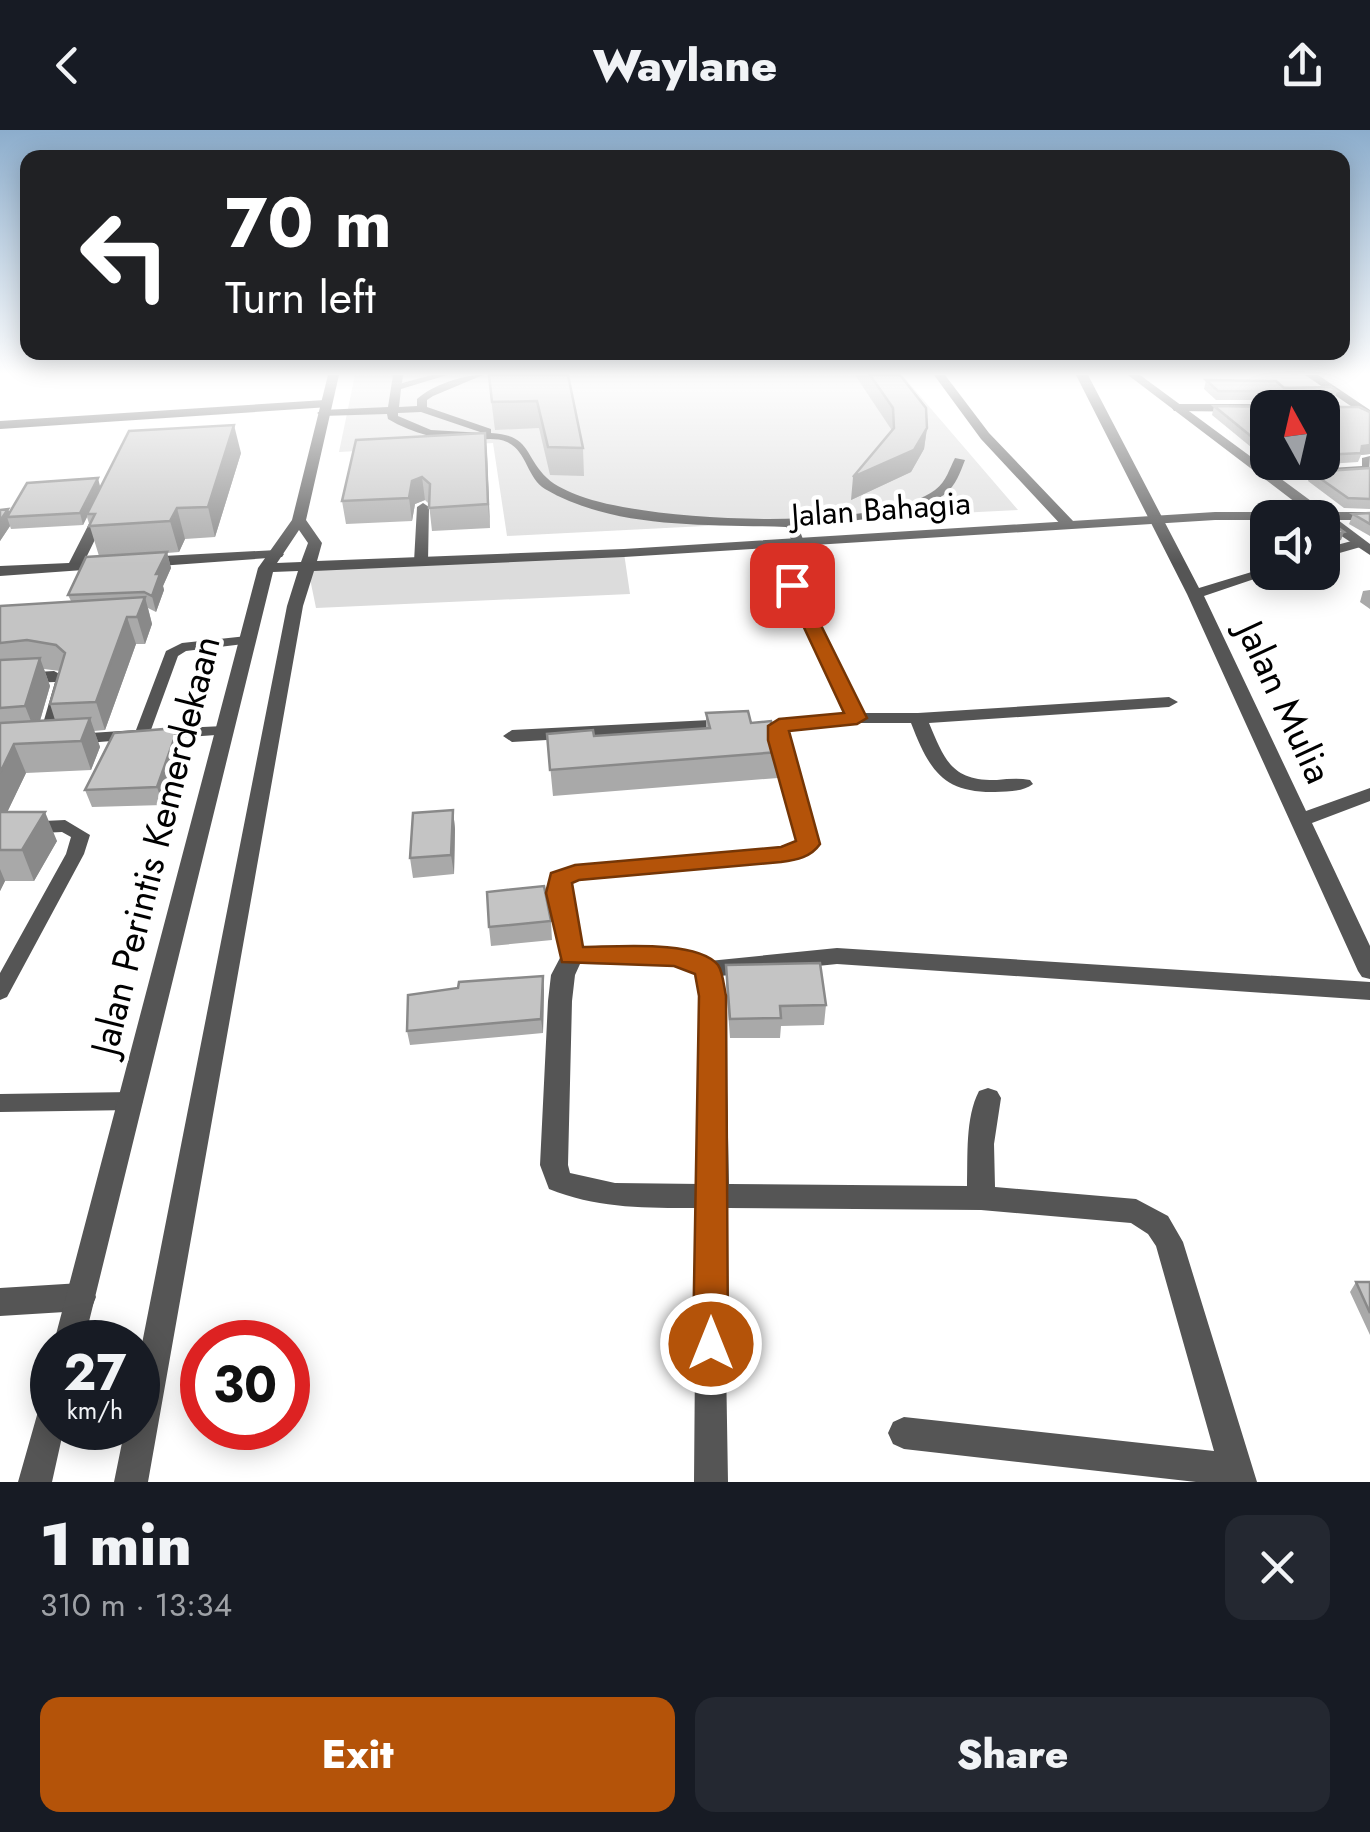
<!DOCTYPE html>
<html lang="en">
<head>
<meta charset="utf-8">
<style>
  body { margin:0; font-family:Jost,sans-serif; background:#242831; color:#f1f3f6; height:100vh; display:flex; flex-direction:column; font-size:38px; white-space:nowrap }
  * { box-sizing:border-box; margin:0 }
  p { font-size:32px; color:#9ea1a6 }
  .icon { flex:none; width:55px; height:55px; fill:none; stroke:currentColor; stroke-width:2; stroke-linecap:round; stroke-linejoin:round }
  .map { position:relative; height:1352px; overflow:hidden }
  .panel { display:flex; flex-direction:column; background:#171b24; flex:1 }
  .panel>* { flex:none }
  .guide { position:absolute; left:20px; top:20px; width:1330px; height:210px; border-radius:20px; box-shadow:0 5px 25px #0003; background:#202124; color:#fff; overflow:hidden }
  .needle { width:65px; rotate:352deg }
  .controls { position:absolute; left:1250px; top:260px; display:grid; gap:20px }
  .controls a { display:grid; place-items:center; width:90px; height:90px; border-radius:20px; background:#171b24; box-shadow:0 5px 25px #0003; font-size:50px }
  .speed { position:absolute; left:30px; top:1190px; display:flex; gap:20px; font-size:50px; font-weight:700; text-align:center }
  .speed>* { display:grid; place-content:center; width:130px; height:130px; border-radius:50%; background:#171b24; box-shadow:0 5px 25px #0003; line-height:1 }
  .speed small { font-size:25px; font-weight:400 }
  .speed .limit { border:15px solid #d22; background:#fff; color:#111 }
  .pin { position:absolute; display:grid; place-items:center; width:85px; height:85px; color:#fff; margin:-42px; border-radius:20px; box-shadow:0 5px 15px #0006 }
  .me { position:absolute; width:110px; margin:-55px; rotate:0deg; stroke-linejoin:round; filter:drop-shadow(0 0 8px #0008) }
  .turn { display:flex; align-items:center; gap:35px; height:210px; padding:0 40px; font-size:45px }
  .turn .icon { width:130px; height:130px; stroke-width:2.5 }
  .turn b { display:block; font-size:70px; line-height:85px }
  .round { display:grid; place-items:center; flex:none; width:105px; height:105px; border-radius:20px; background:#242831 }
  .summary { display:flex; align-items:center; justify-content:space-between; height:170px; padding:0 40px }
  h1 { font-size:60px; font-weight:800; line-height:75px }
  .action { display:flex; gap:20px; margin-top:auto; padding:20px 40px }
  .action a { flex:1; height:115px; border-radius:20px; background:#b45309; color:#fff; font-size:40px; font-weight:800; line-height:115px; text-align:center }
  .action a+a { background:#242831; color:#f1f3f6 }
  header { display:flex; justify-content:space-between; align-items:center; height:130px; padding:0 40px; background:#171b24; font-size:45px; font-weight:800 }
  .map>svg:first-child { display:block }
</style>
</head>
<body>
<header><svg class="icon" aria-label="back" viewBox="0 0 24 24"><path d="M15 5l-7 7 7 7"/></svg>Waylane<svg class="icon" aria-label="share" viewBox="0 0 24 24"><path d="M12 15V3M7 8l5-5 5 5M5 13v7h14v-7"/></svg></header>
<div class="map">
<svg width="1370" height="1352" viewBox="0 0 1370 1352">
  <rect width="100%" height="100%" fill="#fff"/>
  <path fill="#dcdcdc" d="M 355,245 L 902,245 L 1018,380 L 507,406 L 493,313 L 339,322 Z
    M 624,423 L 630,464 L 316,478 L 307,434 Z"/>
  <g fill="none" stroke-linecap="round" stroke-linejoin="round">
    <path fill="#555" fill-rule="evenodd" d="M 393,245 L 403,245 L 402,253 L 432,245 L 447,245 L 401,259 L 399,277 L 417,276 L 417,269 C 433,255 462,245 483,245 L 433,266 L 427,270 L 427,277 L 491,299 L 491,303 C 531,305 524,326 547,348 C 555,356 570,362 580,366 C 649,392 876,403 935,360 C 947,351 949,339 955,328 L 965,330 C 960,343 956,355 945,364 C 911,390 840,391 798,396 L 804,412 L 798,416 L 792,412 L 786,397 C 708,394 615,400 545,359 C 527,348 527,321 507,312 C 496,307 481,310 469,310 C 440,310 413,304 388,289 L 387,284 L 322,286 L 317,283 L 322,280 L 388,277 ZM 421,282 L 483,303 L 484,303 L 431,300 L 398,286 L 398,283 Z
      M 423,373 L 429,377 L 428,432 L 421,436 L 414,432 L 417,377 Z
      M 247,506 L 252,507 L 252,513 L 186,521 L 178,526 L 148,608 L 75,614 L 67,609 L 75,604 L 136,600 L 166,521 L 182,513 Z
      M 54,541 L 71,550 L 54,611 L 46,616 L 38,611 L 55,552 L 0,554 L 0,544 Z
      M 224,596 L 230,598 L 232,601 L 230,604 L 160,609 L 152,604 L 160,599 Z
      M 65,690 L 90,705 L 84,724 L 7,867 L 0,870 L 0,843 L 66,724 L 71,707 L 62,702 L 0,705 L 0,693 Z
      M 132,962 L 140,965 L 143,971 L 140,977 L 132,980 L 0,982 L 0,964 Z"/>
    <path fill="#555" fill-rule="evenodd" d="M 934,245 L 945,245 L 989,303 L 1074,392 L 1074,398 L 1064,398 L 981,309 Z
      M 1076,245 L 1088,245 L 1199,458 L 1268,437 L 1268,442 L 1275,442 L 1204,466 L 1306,681 L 1370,658 L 1370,671 L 1312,693 L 1370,816 L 1370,849 L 1362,847 L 1358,841 L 1187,464 Z
      M 1305,245 L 1318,245 L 1370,280 L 1370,289 Z
      M 325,270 L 329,271 L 329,277 L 0,299 L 0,291 Z
      M 1178,274 L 1268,274 L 1274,278 L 1268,278 L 1268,282 L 1174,281 L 1172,278 Z
      M 1370,326 L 1369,344 L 1268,350 L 1261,346 L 1268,342 L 1362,336 L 1362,328 Z
      M 97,378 L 109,381 L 84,432 L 106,430 L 114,435 L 111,438 L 0,446 L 0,436 L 69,433 Z
      M 1359,409 L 1364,410 L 1364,416 L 1322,428 L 1322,419 Z
      M 277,420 L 284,424 L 282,427 L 145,437 L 137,432 L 145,427 Z
      M 792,450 L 800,455 L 863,583 L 918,583 L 1169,567 L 1178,572 L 1169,577 L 929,593 C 945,631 952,651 997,650 C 1008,649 1019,648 1030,650 L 1033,654 C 1023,662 1008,661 995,662 C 942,663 929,639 911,593 L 857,593 L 788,601 L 818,713 C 809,727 796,729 781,731 L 579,749 L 570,753 L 569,763 L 582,818 L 677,819 L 709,831 L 837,818 L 1370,852 L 1370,870 L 837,834 L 720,846 L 725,866 L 729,1054 L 967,1056 C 968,1026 965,988 979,961 L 988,958 L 997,961 L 1001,968 L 994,1014 L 995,1057 L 1136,1069 L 1168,1086 L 1183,1112 L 1257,1352 L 1196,1352 L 904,1319 L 893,1314 L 888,1303 L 893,1292 L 904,1287 L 1214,1321 L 1156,1116 L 1148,1104 L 1131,1093 L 981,1080 L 728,1078 L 724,1111 L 728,1352 L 694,1352 L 696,1111 L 700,1078 C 647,1078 599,1079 549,1059 L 540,1035 L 548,871 L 551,845 L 561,826 L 547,763 L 552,744 L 575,735 L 781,717 L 797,711 L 770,610 L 770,596 L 779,590 L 846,584 L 784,455 ZM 580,834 L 675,835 L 696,844 L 701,866 L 701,1054 L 615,1053 L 570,1043 L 568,1035 L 572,871 L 575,845 Z
      M 730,589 L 739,595 L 736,599 L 512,612 L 503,606 L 512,600 Z
      M 81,1153 L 92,1157 L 96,1167 L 92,1177 L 81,1181 L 0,1186 L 0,1158 Z"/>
    <path fill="#555" fill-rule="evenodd" d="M 328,245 L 339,245 L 306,390 L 322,413 L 317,431 L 624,419 L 1215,382 L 1308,382 L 1128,245 L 1140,245 L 1326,382 L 1370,382 L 1370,390 L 1338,390 L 1370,414 L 1370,425 L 1322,393 L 1322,388 L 1268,388 L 1268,390 L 1215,390 L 624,427 L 314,441 L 303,476 L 148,1352 L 114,1352 L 125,1298 L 138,1298 L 138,1234 L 287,476 L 298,441 L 273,442 L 84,1212 L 54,1212 L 258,438 L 292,390 ZM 299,400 L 308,413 L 301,432 L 277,433 Z
      M 52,1266 L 52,1298 L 64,1298 L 52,1352 L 18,1352 L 41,1271 Z"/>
  </g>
  <path fill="#a9a9a9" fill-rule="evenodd" d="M 488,245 L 568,245 L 583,318 L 584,346 L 550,345 L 539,298 L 495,300 Z
    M 855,245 L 900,245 L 927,298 L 924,319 L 911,342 L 851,370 L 891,302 L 891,299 Z
    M 1206,250 L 1337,261 L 1334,270 L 1320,271 L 1318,273 L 1325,277 L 1370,282 L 1370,324 L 1361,325 L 1358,332 L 1281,337 L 1270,334 L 1269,332 L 1322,332 L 1322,278 L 1268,278 L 1268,331 L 1212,285 L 1214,276 L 1271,277 L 1275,274 L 1268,270 L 1216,270 L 1204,259 Z
    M 241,323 L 215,407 L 185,409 L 179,422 L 167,423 L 171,438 L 163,456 L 164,460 L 156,482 L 148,478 L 152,494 L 145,514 L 136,514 L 105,600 L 94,601 L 100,617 L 91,640 L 26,643 L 7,682 L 57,711 L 34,751 L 5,751 L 0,761 L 0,476 L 71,471 L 68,465 L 99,426 L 87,387 L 83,395 L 11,399 L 10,396 L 0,411 L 0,380 L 9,382 L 100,357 ZM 44,539 L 60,541 L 50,574 L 55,590 L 40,591 L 50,556 Z
    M 487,325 L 490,398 L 432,401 L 429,374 L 425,370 L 415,374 L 412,391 L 346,394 L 342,371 Z
    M 1370,338 L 1370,379 L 1344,378 L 1308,351 L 1311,342 Z
    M 1370,383 L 1370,406 L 1349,394 L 1353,384 Z
    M 1370,460 L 1370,479 L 1360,472 L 1363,461 Z
    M 706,583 L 751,593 L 779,622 L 778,648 L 553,666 L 547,604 L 594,606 L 706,598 Z
    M 178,598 L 183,615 L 163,675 L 92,677 L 85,660 Z
    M 453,680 L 455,699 L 454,744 L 413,748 L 410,728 Z
    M 551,791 L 552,810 L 491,816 L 489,797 Z
    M 726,835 L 826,875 L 824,895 L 781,896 L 780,908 L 730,908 L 726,854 Z
    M 544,860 L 543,903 L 410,915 L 407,901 Z
    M 1356,1152 L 1370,1152 L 1370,1205 L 1350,1162 Z"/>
  <path fill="#898989" d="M 234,295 L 241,323 L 215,407 L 208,377 Z
    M 927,298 L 924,319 L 911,342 L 851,370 L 853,347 Z
    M 485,303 L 487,325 L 490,398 L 488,374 Z
    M 1370,315 L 1370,324 L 1361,325 L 1362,316 Z
    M 422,347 L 425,370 L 415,374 L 412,391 L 409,368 L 412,351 Z
    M 98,348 L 101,360 L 87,384 L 87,387 L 83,395 L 80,383 Z
    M 177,378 L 185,409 L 179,422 L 170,391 Z
    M 8,379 L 11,386 L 7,387 L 10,396 L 0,411 L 0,391 Z
    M 1344,402 L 1341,410 L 1322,415 L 1324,407 Z
    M 167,422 L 171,438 L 163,456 L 164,460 L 156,482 L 152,466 L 156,444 Z
    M 145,467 L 152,494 L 145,514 L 137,487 Z
    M 127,487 L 136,514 L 105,600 L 96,572 Z
    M 40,528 L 50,556 L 36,604 L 25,576 Z
    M 90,588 L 100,617 L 91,640 L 81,611 Z
    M 178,598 L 183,615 L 163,675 L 157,657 Z
    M 14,614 L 26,643 L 4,689 L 0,691 L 0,643 Z
    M 453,680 L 455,699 L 454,744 L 451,725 Z
    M 45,682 L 57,711 L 34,751 L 22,720 Z
    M 0,739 L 5,751 L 0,761 Z
    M 543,846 L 544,860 L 543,903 L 541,889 Z"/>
  <path fill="#c4c4c4" stroke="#898989" stroke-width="2.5" d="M 489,245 L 568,245 L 583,318 L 548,317 L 537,271 L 492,272 Z
    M 870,245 L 900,245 L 926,278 L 927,298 L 914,320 L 853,347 L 894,298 L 893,278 Z
    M 1206,250 L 1276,251 L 1284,258 L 1331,257 L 1337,261 L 1323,262 L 1316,272 L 1325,277 L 1359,277 L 1370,282 L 1370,315 L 1362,316 L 1361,323 L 1322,325 L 1322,278 L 1268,278 L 1268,320 L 1214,276 L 1271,277 L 1279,272 L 1279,266 L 1271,261 L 1218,261 Z
    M 234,295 L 208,377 L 177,378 L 170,391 L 89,396 L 95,384 L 87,384 L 129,301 Z
    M 485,303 L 488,374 L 429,378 L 430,354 L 422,347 L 412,351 L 409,368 L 342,371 L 356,310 Z
    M 1370,338 L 1370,369 L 1348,368 L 1311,342 Z
    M 98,348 L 80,383 L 7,387 L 27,353 Z
    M 8,379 L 0,391 L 0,380 Z
    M 1370,383 L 1370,394 L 1353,384 Z
    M 1321,386 L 1344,402 L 1324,407 L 1322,410 L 1322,388 L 1317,388 Z
    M 167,422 L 156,444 L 160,444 L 152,466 L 144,462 L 68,465 L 86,427 Z
    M 145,467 L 137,487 L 127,487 L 96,572 L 50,574 L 65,523 L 56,515 L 27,510 L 0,513 L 0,476 Z
    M 40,528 L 25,576 L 0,578 L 0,530 Z
    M 748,581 L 751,593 L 771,591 L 779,622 L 550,640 L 547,604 L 593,600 L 594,606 L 710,598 L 706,583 Z
    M 90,588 L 81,611 L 14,614 L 0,643 L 0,593 Z
    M 178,598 L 157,657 L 85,660 L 114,603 Z
    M 453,680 L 451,725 L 410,728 L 413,683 Z
    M 0,682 L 45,682 L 22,720 L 0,720 Z
    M 544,756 L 551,791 L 489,797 L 487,762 Z
    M 820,833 L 826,875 L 780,876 L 781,888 L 730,889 L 726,835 Z
    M 543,846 L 541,889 L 407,901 L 408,865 L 458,858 L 459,852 Z
    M 1356,1152 L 1370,1152 L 1370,1183 Z"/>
  <linearGradient id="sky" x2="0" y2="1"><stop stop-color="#8cadcc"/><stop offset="0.56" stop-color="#fff"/><stop offset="1" stop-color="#fff" stop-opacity="0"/></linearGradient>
  <rect width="1370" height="434" fill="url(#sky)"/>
  <path fill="#b45309" stroke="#753606" stroke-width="2.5" d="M 792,449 L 801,455 L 867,588 L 857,594 L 789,601 L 820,714 C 811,727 797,730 781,732 L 579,750 L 572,753 L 583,817 C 613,817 697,809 718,835 C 723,842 724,857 726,866 L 728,1214 L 723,1226 L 711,1231 L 698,1226 L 693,1214 L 699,866 L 695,844 L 674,836 L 562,832 L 546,763 L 551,743 L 575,735 L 781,717 L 796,711 L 768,610 L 768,596 L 779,589 L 844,583 L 784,455 Z"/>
  <g text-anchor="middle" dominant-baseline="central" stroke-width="9" stroke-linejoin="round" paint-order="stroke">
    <g font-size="32" fill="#000" stroke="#fff">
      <text transform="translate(881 379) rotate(-4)">Jalan Bahagia</text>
    </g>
    <g font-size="38" fill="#000" stroke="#fff">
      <text transform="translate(1285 572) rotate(65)">Jalan Mulia</text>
      <text transform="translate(155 715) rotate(-76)">Jalan Perintis Kemerdekaan</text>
    </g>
  </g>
</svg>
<div class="controls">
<a><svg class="needle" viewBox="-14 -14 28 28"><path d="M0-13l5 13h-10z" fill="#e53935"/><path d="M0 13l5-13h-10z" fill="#9ea1a6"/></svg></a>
<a><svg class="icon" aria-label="sound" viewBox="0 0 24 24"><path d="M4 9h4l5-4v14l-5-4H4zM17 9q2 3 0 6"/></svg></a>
</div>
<div class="speed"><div>27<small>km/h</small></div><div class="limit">30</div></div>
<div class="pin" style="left:792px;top:455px;background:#d93025"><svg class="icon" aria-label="arrive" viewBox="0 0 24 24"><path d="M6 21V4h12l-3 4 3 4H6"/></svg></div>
<svg class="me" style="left:711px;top:1214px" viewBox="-20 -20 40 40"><circle r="17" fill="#b45309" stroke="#fff" stroke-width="3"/><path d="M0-11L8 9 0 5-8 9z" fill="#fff"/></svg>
<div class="guide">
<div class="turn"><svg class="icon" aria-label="left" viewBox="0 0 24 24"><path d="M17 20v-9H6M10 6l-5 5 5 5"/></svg><div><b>70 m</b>Turn left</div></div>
</div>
</div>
<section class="panel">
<div class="summary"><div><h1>1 min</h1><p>310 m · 13:34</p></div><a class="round"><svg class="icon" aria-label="close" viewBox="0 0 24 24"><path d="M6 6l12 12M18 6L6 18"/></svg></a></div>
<div class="action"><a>Exit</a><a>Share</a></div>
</section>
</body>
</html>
